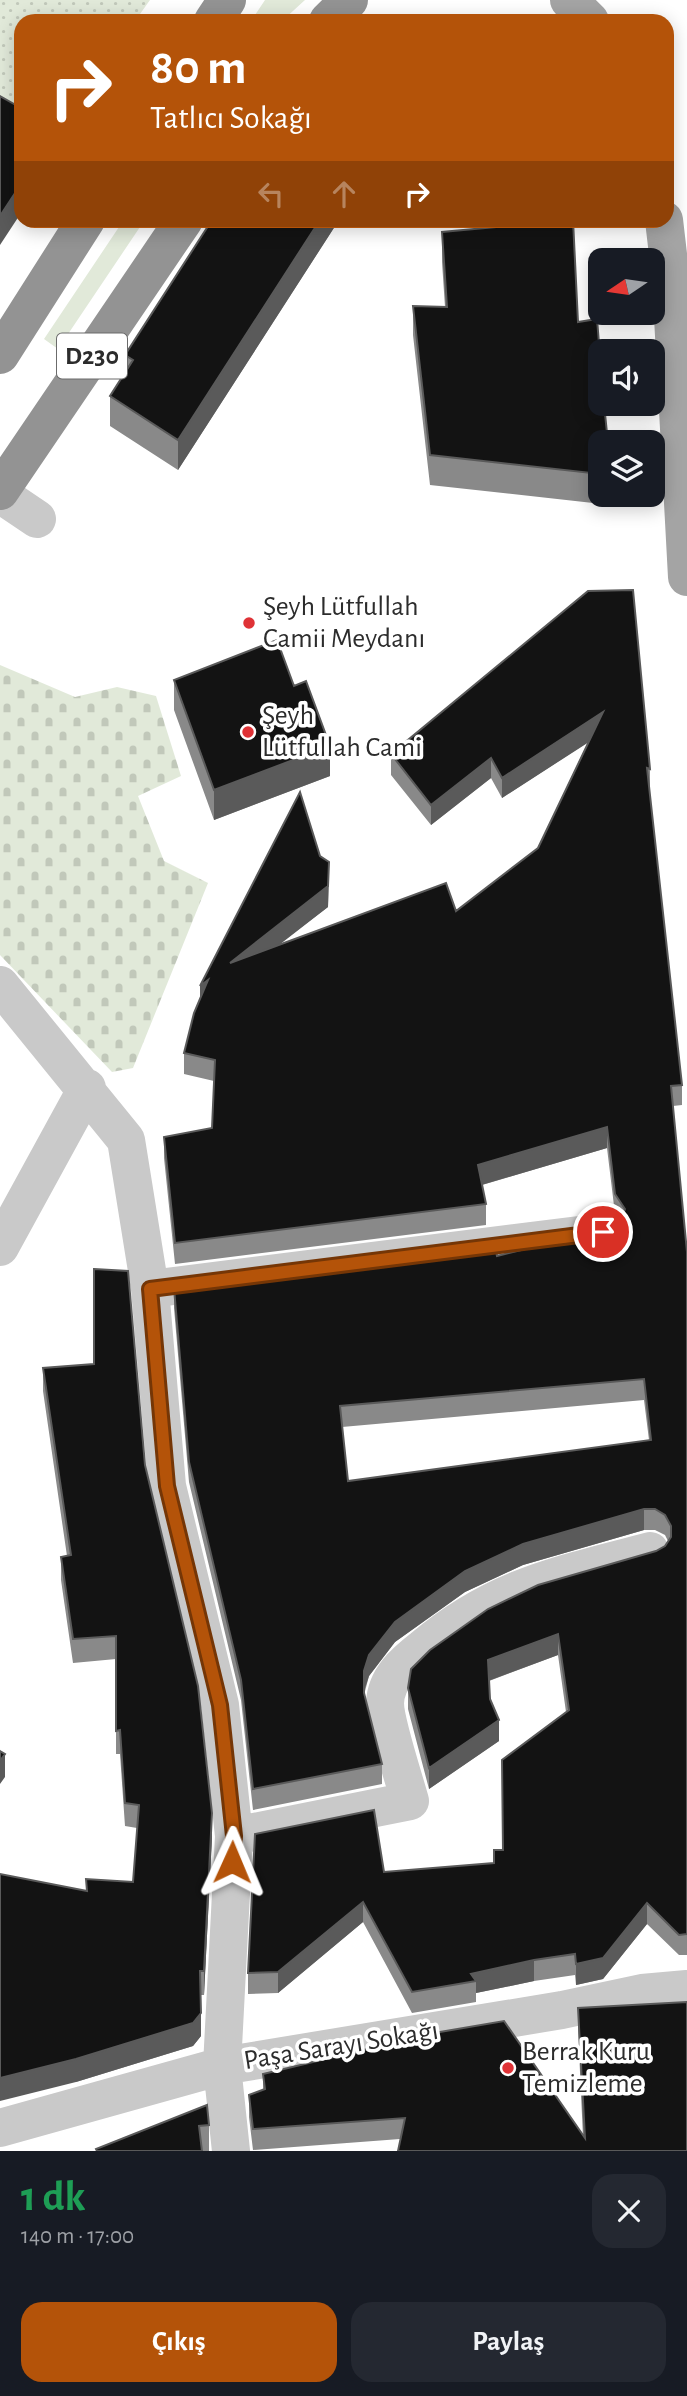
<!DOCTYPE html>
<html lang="tr">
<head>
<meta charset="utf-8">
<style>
  body { margin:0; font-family:"Alegreya Sans",sans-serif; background:#242831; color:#f1f3f6; height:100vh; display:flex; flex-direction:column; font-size:26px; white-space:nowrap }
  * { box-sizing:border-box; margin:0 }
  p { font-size:23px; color:#9ea1a6 }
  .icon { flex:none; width:38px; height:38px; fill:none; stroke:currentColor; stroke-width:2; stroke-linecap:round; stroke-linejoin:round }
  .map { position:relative; height:2151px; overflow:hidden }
  .details { display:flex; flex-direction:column; background:#171b24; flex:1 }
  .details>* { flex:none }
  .top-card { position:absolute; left:14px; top:14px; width:660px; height:214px; border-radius:21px; box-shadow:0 4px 18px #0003; background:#b45309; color:#fff; overflow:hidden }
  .needle { width:46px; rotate:257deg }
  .tools { position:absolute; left:588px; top:248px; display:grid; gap:14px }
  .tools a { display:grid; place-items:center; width:77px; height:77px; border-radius:14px; background:#171b24; box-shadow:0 4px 18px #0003; font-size:35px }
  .pin { position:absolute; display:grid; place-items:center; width:60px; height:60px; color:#fff; margin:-30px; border:4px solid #fff; border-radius:50%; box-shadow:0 2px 7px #0007 }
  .me { position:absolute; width:77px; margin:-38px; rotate:1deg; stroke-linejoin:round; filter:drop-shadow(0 0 5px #0008) }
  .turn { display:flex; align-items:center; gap:24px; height:147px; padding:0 21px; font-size:32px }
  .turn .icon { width:91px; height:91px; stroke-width:2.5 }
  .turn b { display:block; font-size:49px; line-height:60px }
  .lanes { display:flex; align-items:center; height:66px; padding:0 21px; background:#0003; justify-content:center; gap:35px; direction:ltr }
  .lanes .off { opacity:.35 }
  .round { display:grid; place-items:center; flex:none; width:74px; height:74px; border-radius:21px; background:#242831 }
  .head { display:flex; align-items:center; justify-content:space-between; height:119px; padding:0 21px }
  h1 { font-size:42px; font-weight:700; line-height:52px; color:#1e9e55 }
  .cta { display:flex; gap:14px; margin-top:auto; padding:14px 21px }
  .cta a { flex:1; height:80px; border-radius:21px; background:#b45309; color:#fff; font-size:28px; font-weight:700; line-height:80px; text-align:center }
  .cta a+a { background:#242831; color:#f1f3f6 }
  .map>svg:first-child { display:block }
</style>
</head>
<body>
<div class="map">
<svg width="687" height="2151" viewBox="0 0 687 2151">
  <defs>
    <pattern id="cemetery-stones" width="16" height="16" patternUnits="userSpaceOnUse" patternTransform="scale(1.75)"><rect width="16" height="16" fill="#e1e9d9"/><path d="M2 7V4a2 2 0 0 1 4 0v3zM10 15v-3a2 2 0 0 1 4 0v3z" fill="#c1c8ba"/></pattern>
    <pattern id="park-dots" width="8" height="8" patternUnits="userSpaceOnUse" patternTransform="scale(1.75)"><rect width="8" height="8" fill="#e1e9d9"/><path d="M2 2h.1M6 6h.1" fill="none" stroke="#c1c8ba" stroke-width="1.8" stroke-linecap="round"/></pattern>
  </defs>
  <rect width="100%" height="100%" fill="#fff"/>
  <path fill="#e1e9d9" d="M 265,0 L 305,0 L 282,21 L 251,21 Z
    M 123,221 L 144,221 L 58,349 L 44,339 Z"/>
  <path fill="url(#cemetery-stones)" d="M 0,665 L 75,697 L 117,687 L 156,696 L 181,776 L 138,796 L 164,861 L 208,883 L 133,1068 L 112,1072 L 0,955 Z"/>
  <path fill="url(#park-dots)" d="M 0,0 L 150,0 L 135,21 L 21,21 L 21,177 L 0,205 Z"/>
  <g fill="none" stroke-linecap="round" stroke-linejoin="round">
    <path stroke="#c9c9c9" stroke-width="38" d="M 0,494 L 37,519
      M 0,985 L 126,1140 L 150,1289 L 167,1486 L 220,1705 L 234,1836 L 222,2066 L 231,2151
      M 0,1247 L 87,1088
      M 150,1289 L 603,1232
      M 234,1836 L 410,1801 C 404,1779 385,1722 385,1703 C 386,1678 405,1662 423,1648 C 496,1586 560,1575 650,1551
      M 0,2128 L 222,2066 L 562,2010 L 642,1993 L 687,1989"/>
    <path stroke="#a4a4a4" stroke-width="38" d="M 569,0 L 590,21
      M 664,220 L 671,280 L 687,577"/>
    <path stroke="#939393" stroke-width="38" d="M 213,21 L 227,0
      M 328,21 L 349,0
      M 0,355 L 86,220
      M 0,491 L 184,220"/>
  </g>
  <path fill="#898989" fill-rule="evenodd" d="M 212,220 L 339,220 L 178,470 L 110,426 L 110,396 L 125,372 L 125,355 Z
    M 442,232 L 578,322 L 600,443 L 600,495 L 611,495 L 611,505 L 430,485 L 413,335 L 413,306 L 445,307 L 442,262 Z
    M 588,591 L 650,769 L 650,789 L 649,789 L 682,1085 L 682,1105 L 673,1106 L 687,1252 L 687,1955 L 679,1955 L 647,1924 L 603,1979 L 576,1985 L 575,1975 L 534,1981 L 476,1993 L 476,2002 L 412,2013 L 363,1922 L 278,1993 L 248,1994 L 248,1973 L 384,1872 L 494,1863 L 503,1850 L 566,1712 L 558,1655 L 489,1681 L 490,1699 L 499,1741 L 429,1789 L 408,1709 L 408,1688 L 656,1551 L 665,1546 L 668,1541 L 665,1535 L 655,1530 L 644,1530 L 523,1565 L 465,1592 L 395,1642 L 369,1676 L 364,1695 L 382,1764 L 382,1784 L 253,1810 L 241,1700 L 189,1482 L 174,1308 L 174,1288 L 497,1256 L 606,1233 L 618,1227 L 620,1222 L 615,1214 L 607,1148 L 482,1185 L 486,1204 L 486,1225 L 175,1264 L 164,1158 L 164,1137 L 212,1128 L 214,1081 L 184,1074 L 184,1053 L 329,883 L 328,907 L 279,944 L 456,911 L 538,848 L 588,742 L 502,798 L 491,778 L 431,825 L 391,775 L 391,754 ZM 644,1400 L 649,1440 L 348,1481 L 342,1427 Z
    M 174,680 L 294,686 L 330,776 L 214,820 L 174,710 Z
    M 43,1368 L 145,1465 L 212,1837 L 204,1995 L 201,1995 L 201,2036 L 193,2046 L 76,2082 L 86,1891 L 133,1882 L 137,1828 L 125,1826 L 120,1754 L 116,1754 L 116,1659 L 73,1663 L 61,1580 L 61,1557 L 67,1556 L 43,1391 Z
    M 578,2008 L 687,2151 L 400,2139 L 253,2150 L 249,2117 L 249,2095 L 263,2090 L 263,2074 L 583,2137 L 578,2029 Z
    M 207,2105 L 209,2125 L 209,2151 L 96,2151 Z"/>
  <path fill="#5a5a5a" d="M 21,184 L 21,213 L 0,245 L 0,216 Z
    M 320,220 L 339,220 L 178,470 L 178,440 Z
    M 603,712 L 603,733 L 502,798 L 502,778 Z
    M 330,746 L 330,776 L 214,820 L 214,790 Z
    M 491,758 L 491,778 L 431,825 L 431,805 Z
    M 329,862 L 328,907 L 230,983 L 230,963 Z
    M 208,980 L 200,1006 L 200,986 Z
    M 607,1127 L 607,1148 L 478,1186 L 478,1165 Z
    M 644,1509 L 644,1530 L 523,1565 L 465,1592 L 395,1642 L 369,1676 L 364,1691 L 364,1671 L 369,1655 L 395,1622 L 465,1571 L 523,1544 Z
    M 558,1634 L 558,1655 L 488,1681 L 488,1660 Z
    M 499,1720 L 499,1741 L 429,1789 L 429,1768 Z
    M 5,1754 L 5,1777 L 0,1784 L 0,1761 Z
    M 212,1813 L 212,1837 L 204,1995 L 204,1971 Z
    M 363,1902 L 363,1922 L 278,1993 L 278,1972 Z
    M 647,1903 L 647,1924 L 603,1979 L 576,1985 L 576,1964 Z
    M 534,1960 L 534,1981 L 476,1993 L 476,1981 L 471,1974 Z
    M 201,2013 L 201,2036 L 193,2046 L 76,2082 L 0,2101 L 0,2078 Z"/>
  <path fill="#131313" stroke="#5a5a5a" stroke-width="2" fill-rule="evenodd" d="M 0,96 L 21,108 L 21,184 L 0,216 Z
    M 212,220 L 320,220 L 178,440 L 110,396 L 133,360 L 125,355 Z
    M 573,220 L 578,322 L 597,319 L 600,356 L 600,404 L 604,404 L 608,443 L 600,443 L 600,474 L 430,455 L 413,306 L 447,307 L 442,232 Z
    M 633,590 L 650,769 L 647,768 L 682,1085 L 671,1086 L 687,1252 L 687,1934 L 679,1935 L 647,1903 L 603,1958 L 576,1964 L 575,1954 L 534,1960 L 471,1974 L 476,1981 L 412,1992 L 363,1902 L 278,1972 L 248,1973 L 255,1834 L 374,1810 L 384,1872 L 494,1863 L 494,1850 L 503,1850 L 502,1760 L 569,1710 L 558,1634 L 488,1660 L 490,1699 L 499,1720 L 429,1768 L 408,1688 L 411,1669 L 430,1650 L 488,1609 L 538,1585 L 656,1551 L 665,1546 L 671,1537 L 671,1526 L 665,1515 L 655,1509 L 644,1509 L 523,1544 L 465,1571 L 395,1622 L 369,1655 L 364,1671 L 364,1693 L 382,1764 L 253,1789 L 241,1680 L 189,1462 L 174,1288 L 495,1247 L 497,1256 L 575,1237 L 606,1233 L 618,1227 L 625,1209 L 615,1194 L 607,1127 L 478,1165 L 486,1204 L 175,1243 L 164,1137 L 212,1128 L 215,1060 L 184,1053 L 194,1013 L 208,980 L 200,986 L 300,792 L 320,856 L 329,862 L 328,886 L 230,963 L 446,883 L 456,911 L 538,848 L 603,712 L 502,778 L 491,758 L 431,805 L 391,754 L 588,591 ZM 644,1379 L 651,1440 L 348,1481 L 340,1406 Z
    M 277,640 L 294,686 L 306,681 L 330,746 L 214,790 L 174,680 Z
    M 94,1269 L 128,1271 L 145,1465 L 198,1686 L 212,1813 L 204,1971 L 200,1971 L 201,2013 L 193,2023 L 76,2059 L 0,2078 L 0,1874 L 87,1891 L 86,1879 L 133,1882 L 139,1805 L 125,1803 L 120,1730 L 116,1731 L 116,1636 L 73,1639 L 61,1557 L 71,1555 L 43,1368 L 94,1364 Z
    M 0,1751 L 5,1754 L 0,1761 Z
    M 687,2002 L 687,2151 L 398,2151 L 405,2118 L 253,2129 L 249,2095 L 265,2089 L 263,2074 L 434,2033 L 504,2021 L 585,2138 L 578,2008 Z
    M 207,2105 L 209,2125 L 199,2126 L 202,2151 L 97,2151 L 96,2149 Z"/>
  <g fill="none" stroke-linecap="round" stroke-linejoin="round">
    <g stroke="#753606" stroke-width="18">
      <path id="route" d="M 232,1862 L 234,1836 L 220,1705 L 167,1486 L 150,1289 L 603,1232"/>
    </g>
    <use href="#route" stroke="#b45309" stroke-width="12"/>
  </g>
  <g fill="#df3236" stroke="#fff" stroke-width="2.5">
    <circle cx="249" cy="623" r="7"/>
    <circle cx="248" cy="732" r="7"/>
    <circle cx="508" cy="2068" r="7"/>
  </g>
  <g text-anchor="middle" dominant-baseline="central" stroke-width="7" stroke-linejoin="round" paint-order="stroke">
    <rect fill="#fff" stroke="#6b6b6b" stroke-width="2" x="57" y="333.5" width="70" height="45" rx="5"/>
    <g font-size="26" font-weight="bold" fill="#2c2c2c">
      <text x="92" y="356">D230</text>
    </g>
    <g font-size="28" fill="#2c2c2c" stroke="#fff" text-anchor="start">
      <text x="263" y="607">Şeyh Lütfullah<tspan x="263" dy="32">Camii Meydanı</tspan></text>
      <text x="262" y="716">Şeyh<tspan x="262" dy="32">Lütfullah Cami</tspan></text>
      <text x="522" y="2052">Berrak Kuru<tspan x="522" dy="32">Temizleme</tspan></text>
    </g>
    <g font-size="28" fill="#2c2c2c" stroke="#fff">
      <text transform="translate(341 2046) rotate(-9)">Paşa Sarayı Sokağı</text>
    </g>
  </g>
</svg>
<div class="tools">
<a><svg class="needle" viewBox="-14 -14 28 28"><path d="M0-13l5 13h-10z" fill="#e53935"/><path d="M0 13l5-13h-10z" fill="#9ea1a6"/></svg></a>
<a><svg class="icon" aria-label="sound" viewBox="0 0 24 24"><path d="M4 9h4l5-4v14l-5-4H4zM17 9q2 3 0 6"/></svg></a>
<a><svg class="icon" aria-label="layers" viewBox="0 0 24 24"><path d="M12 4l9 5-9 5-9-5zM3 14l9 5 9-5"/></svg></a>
</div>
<div class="pin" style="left:603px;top:1232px;background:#d93025"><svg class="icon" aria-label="arrive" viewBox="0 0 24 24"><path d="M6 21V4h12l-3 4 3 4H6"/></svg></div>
<svg class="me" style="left:232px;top:1862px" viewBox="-20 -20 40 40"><path d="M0-17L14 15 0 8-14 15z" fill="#b45309" stroke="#fff" stroke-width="4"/></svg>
<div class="top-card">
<div class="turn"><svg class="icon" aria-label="right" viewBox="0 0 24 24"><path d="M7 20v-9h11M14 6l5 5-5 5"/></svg><div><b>80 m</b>Tatlıcı Sokağı</div></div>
<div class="lanes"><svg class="icon off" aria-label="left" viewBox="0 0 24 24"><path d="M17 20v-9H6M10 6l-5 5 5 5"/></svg><svg class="icon off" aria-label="ahead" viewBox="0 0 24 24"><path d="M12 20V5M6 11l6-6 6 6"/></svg><svg class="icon" aria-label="right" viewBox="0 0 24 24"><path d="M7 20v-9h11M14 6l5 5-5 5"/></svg></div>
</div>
</div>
<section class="details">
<div class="head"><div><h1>1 dk</h1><p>140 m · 17:00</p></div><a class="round"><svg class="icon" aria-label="close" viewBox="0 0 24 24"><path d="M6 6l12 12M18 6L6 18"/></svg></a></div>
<div class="cta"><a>Çıkış</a><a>Paylaş</a></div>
</section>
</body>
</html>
